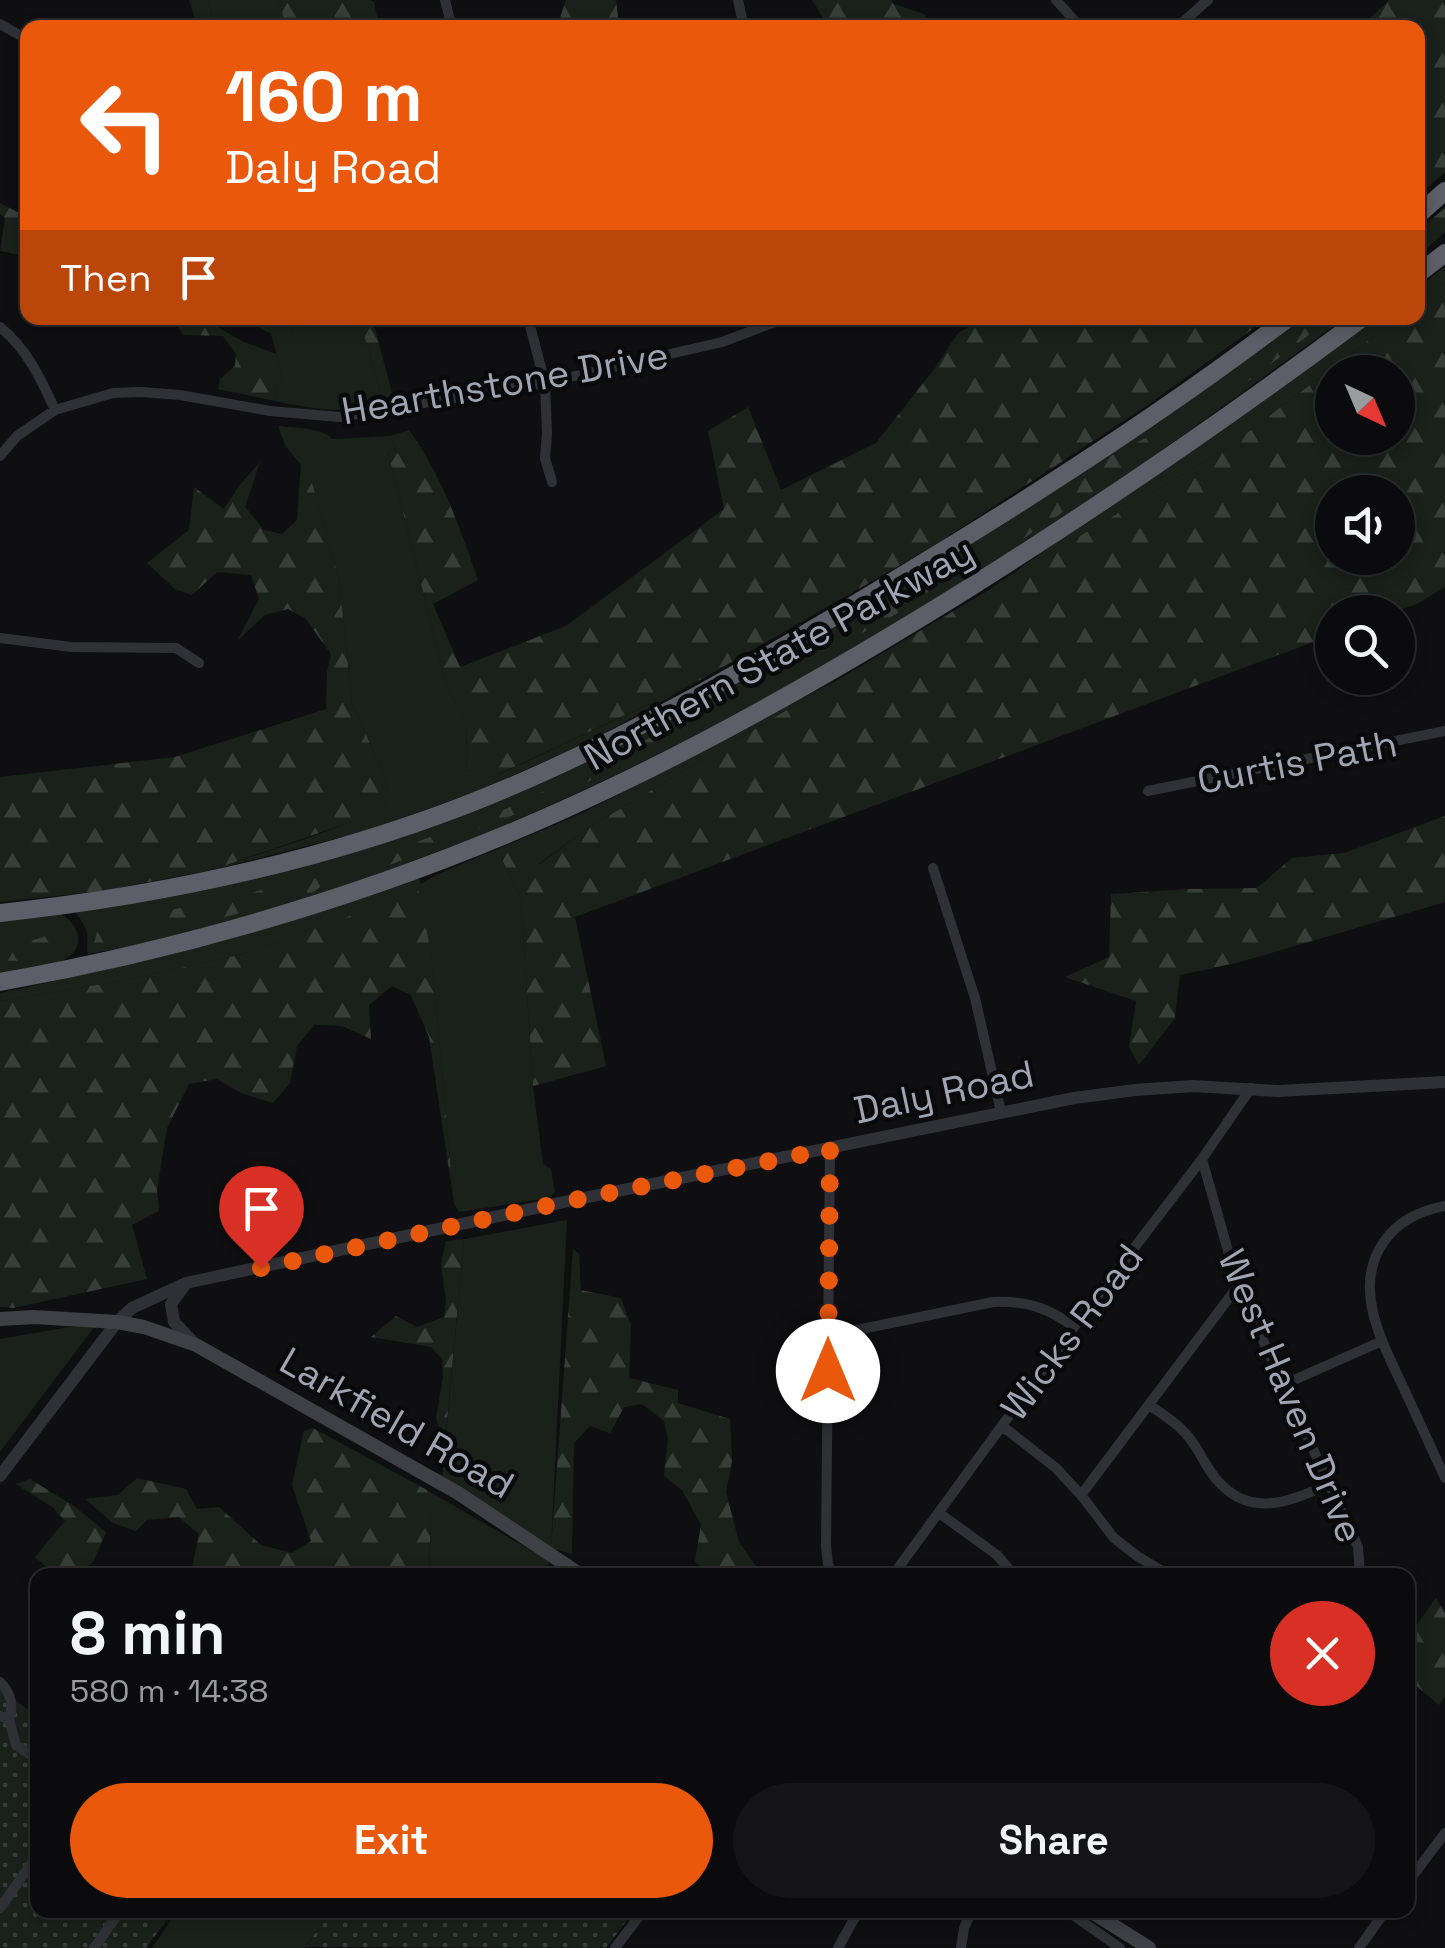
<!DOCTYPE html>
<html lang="en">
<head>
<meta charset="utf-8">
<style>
  body { margin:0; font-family:"Space Grotesk",sans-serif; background:#141416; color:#f1f3f6; height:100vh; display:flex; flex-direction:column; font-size:38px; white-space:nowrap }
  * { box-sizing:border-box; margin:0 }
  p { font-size:32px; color:#9a9b9d }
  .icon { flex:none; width:55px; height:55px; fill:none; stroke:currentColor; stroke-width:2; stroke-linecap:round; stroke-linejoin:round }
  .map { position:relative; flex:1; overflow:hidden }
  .sheet { position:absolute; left:30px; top:1568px; width:1385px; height:350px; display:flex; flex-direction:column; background:#0b0b0d; border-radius:20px; box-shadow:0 5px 15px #0003,0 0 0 2px #2b2b2e }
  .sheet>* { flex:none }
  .banner { position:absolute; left:20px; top:20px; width:1405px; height:305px; border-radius:20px; box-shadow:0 5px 15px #0003,0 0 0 2px #2b2b2e; background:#ea580c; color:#fff; overflow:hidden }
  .needle { width:65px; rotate:136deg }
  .tools { position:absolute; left:1315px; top:355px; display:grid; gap:20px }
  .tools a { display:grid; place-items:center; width:100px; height:100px; border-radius:50%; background:#0b0b0d; box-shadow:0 5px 15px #0003,0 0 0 2px #2b2b2e; font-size:50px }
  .pin { position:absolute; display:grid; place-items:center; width:85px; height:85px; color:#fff; margin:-102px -42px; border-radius:50% 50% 50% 0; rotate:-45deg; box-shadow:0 0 10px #0007 }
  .pin .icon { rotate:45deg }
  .me { position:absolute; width:110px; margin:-55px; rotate:0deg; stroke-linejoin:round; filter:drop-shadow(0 0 8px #0008) }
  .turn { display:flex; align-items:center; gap:35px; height:210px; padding:0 40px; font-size:45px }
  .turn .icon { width:130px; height:130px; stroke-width:2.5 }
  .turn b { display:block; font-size:70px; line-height:85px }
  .then { display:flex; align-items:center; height:95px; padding:0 40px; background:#0003; gap:20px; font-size:38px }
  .round { display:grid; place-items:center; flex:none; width:105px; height:105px; border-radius:52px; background:#141416 }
  .summary { display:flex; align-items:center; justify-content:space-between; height:170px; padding:0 40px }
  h1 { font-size:60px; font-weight:800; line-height:75px }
  .button { display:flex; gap:20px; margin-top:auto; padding:20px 40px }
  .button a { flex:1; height:115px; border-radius:60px; background:#ea580c; color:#fff; font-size:40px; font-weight:800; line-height:115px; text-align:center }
  .button a+a { background:#141416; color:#f1f3f6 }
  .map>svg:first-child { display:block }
</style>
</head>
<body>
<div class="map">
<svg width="1445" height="1948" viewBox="0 0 1445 1948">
  <defs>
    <pattern id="forest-firs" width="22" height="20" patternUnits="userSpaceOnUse" patternTransform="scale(2.5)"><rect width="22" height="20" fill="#19211a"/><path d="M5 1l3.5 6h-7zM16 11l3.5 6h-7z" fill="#373e39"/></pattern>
    <pattern id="park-dots" width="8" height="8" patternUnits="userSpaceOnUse" patternTransform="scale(2.5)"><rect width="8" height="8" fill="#19211a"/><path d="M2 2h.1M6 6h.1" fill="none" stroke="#373e39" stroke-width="1.8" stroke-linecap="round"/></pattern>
  </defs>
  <rect width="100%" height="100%" fill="#0f0f11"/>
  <path fill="#19211a" d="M 208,0 L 279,0 L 286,27 L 214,27 Z
    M 1445,267 L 1445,282 L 1418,303 L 1418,287 Z
    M 289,318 L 357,318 L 369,350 L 381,397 L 380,405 C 338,413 318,410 276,401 L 275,383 L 283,383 L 271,333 L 286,341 L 292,335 Z
    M 1294,318 L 1345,318 C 1282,363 1219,410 1155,455 C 931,612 691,753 436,853 C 324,897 207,934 88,954 C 86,947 88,942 87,934 C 86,925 79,918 74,910 L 387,839 L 742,674 Z
    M 1375,318 L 1398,318 L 1223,451 L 986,592 Z
    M 278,426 C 296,428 320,427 333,439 L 390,436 L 397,448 L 388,452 L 447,688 L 466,720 L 467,770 L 498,775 L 702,679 L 587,743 L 472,793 L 366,831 L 212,870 L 308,838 L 385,809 L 387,782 L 352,703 L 339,579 L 306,462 L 301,465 L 286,447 Z
    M 839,679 L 588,828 L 539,864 L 501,857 L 521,900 L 533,1086 L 543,1164 L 551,1169 L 555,1192 L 548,1198 L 459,1212 L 454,1203 L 431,954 L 418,892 L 243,954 L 121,981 L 0,1001 L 0,993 C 141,962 283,928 418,876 L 421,884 L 438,874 L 583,813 Z
    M 58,913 C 68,917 76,925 78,936 C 83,968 21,970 0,974 L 0,918 Z
    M 567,1220 L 551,1548 L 442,1479 L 464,1239 Z
    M 98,1322 L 0,1452 L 0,1339 Z
    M 427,1490 L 549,1561 L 548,1575 L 429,1575 L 431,1507 Z
    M 178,1910 L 331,1910 L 305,1948 L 152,1948 Z"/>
  <path fill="url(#forest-firs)" fill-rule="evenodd" d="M 189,0 L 208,0 L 214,27 L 198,27 Z
    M 279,0 L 370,0 L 374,2 L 379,27 L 286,27 Z
    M 566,0 L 616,0 L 618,17 L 632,27 L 557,27 Z
    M 812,0 L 891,0 L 894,4 L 924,14 L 932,27 L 829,27 Z
    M 1389,0 L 1445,0 L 1445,172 L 1418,196 L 1418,28 L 1361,27 Z
    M 0,203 L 27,217 L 27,250 L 21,255 L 0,251 L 5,218 L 0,214 Z
    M 1445,208 L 1445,232 L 1418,256 L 1418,230 Z
    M 1445,282 L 1445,587 L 1417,604 L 1393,612 L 1332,612 L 1332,635 L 575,917 L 606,1066 L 533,1086 L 521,900 L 501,857 L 521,841 L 540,864 L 588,828 L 1223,451 L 1398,318 L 1418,318 L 1418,303 ZM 1332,372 L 1398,372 L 1398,438 L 1332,438 ZM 1332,492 L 1398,492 L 1398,558 L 1332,558 Z
    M 173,318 L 201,318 L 244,342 L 276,354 L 283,383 L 275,384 L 276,401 L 218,389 L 220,379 L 235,366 L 236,354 L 223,336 L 183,335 Z
    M 242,318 L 262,318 L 274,324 L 275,318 L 289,318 L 292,335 L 286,342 Z
    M 357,318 L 372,318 L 394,400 L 380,405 L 381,397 L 369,350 Z
    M 985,318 L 1268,318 L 1145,407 L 935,545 L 702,679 L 497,775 L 467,770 L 466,720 L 447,688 L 388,452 L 397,448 L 390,436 L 409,430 C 442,476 460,528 478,580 L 433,604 L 460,667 L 566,626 L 724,509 L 708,431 L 748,407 L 781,490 L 876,443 L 935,368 L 958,333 Z
    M 1309,319 L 1315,320 L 1318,328 L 1172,439 L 981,567 L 853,638 L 847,634 L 853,620 L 919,585 L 930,574 L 1000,534 L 1012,521 L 1055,499 L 1111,456 L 1159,431 Z
    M 306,461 L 339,579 L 352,703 L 387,782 L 385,810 L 212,870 L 101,891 L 0,902 L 0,777 L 175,757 L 326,709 L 327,672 L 331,654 L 305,618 L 288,609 L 265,615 L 237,641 L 259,599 L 251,575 L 217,572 L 192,595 L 175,589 L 147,563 L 189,530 L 194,487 L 224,509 L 239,486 L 260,462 L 245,507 L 264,530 L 282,534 L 297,520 L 301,465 Z
    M 687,723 L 694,731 L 678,742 L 630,764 L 628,757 L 631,748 L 675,724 Z
    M 603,763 L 608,768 L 599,776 L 563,795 L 370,873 L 357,872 L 366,861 L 508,808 Z
    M 1445,816 L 1445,902 L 1240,962 L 1180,975 L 1175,1018 L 1139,1065 L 1129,1047 L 1136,1001 L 1065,977 L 1109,957 L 1111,894 L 1190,889 L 1257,888 L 1292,858 L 1344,853 Z
    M 330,868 C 325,890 304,903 282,895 L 285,885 Z
    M 261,890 L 269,896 L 255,909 L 175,930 L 162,928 L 164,912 C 196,903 229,900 261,890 Z
    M 419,891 L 431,953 L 454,1203 L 429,1037 L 411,995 L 392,986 L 369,1005 L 371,1039 L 342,1026 L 314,1025 L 297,1046 L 290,1083 L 273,1103 L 241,1093 L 217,1079 L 189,1084 L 167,1128 L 157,1190 L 159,1211 L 132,1225 L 147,1279 L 13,1308 L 0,1307 L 0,1001 L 121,981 L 243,954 Z
    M 147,910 L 152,918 L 144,936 L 98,948 L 94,943 L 99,925 L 133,921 Z
    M 2,930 C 8,932 12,935 17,938 C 30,944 44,937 57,931 L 64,934 L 68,945 C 50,964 25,960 0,961 L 0,931 Z
    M 464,1239 L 445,1443 L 436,1418 L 443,1377 L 442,1359 L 431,1347 L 371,1337 L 396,1316 L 417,1327 L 444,1317 L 446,1301 L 441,1264 L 446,1241 Z
    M 573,1249 L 579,1254 L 581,1290 L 621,1298 L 631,1325 L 629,1378 L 678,1390 L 678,1403 L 730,1419 L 732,1461 L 726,1492 L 739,1542 L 762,1575 L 709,1575 L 695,1561 L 701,1525 L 682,1490 L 664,1476 L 668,1438 L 664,1421 L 642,1404 L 624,1407 L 610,1433 L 590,1426 L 574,1443 L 572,1554 L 551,1548 Z
    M 313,1428 L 427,1490 L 431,1506 L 429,1575 L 204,1575 L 192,1568 L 199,1534 L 179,1517 L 147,1520 L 136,1531 L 113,1523 L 85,1499 L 118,1495 L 137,1478 L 186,1489 L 197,1509 L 219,1507 L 261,1545 L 292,1553 L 311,1541 L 292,1485 L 304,1431 Z
    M 30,1479 L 74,1506 L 106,1532 L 93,1562 L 76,1575 L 48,1568 L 35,1557 L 65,1521 L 52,1507 L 16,1484 Z
    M 1436,1598 L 1445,1613 L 1445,1696 L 1439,1705 L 1408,1679 L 1408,1637 Z"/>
  <path fill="url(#park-dots)" d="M 0,1688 L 37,1717 L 38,1910 L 174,1910 L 146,1948 L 0,1948 Z
    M 331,1910 L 635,1910 L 606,1948 L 306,1947 Z"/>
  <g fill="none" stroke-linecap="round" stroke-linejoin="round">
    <path stroke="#303136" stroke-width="10" d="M 445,0 L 452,28
      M 738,0 L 744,28
      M 1056,0 L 1081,28
      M 0,24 L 28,40
      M 1176,28 L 1208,0
      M 528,318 L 545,383 L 547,434 L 545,458 L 552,482
      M 0,327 C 27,349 41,379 55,410
      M 0,456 L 17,436 L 55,410 L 113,393 L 142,392 L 180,395 L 270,411 L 340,417 L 545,383 L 722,342 L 786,318
      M 0,638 L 71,647 L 176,648 L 199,663
      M 1148,791 L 1445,731
      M 933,868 L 975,998 L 1001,1112
      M 830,1149 L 826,1546 L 828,1564 L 833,1575
      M 1202,1159 L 1238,1286 L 1358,1547 L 1360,1575
      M 1445,1206 C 1390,1216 1360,1257 1373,1313 C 1380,1341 1394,1367 1406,1393 C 1419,1421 1432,1450 1445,1478
      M 828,1336 L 993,1302 C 1025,1300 1049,1308 1074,1327
      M 1285,1384 L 1382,1341
      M 1149,1405 C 1164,1415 1180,1425 1191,1440 C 1200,1452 1206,1467 1216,1479 C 1250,1519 1289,1502 1329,1484
      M 1002,1426 L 1056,1468 L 1081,1495 L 1114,1538 L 1137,1556 L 1169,1575
      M 1081,1495 L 1238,1286
      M 939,1513 L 997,1555 L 1014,1575
      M 893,1575 L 1074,1327 L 1202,1159 L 1251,1088
      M 0,1682 C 11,1694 14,1704 9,1719 L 0,1716
      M 9,1719 L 16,1745 L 38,1760
      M 1408,1882 L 1445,1833
      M 0,1908 L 38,1854
      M 1073,1915 L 1120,1948
      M 94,1948 L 121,1910
      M 615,1948 L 644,1910
      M 838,1948 L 859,1910
      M 961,1948 L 964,1928 L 972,1910
      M 1359,1948 L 1386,1910"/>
    <path stroke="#303136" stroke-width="12" d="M 185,1285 L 171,1304 L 174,1322 L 196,1345
      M 0,1476 L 117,1322 L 132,1308 L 186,1283 L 564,1202 L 1074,1098 L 1135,1090 L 1193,1086 L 1278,1091 L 1445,1082"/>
    <path stroke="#3e4046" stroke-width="14" d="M 0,1319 L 34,1317 L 117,1322 L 144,1327 L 196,1345 L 458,1493 L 581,1575
      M 1089,1910 L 1149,1948"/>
    <path stroke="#5c5f67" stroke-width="18" d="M 1418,215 L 1445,191
      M 1418,274 L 1445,253
      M 0,913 C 159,896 314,863 463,806 C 623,744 772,655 918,566 C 1045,489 1170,408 1288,318
      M 0,982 C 194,947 385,890 565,809 C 705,746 839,669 969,588 C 1104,503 1235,413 1362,318"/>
  </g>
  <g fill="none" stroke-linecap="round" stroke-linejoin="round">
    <path stroke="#ea580c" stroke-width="18" stroke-dasharray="0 32.4" d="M 261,1268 L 564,1202 L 830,1149 L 828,1371"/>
  </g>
  <g text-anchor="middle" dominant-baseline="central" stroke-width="9" stroke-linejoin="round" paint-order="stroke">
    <g font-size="38" fill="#9fa5b3" stroke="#0a0a0c">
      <text transform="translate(505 383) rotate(-10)">Hearthstone Drive</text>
      <text transform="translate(779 654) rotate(-29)">Northern State Parkway</text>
      <text transform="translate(1297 762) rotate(-11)">Curtis Path</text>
      <text transform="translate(944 1092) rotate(-12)">Daly Road</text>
      <text transform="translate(1072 1332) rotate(-53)">Wicks Road</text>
      <text transform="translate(1291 1396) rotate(67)">West Haven Drive</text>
      <text transform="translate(397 1423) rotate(30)">Larkfield Road</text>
    </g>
  </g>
</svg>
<div class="tools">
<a><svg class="needle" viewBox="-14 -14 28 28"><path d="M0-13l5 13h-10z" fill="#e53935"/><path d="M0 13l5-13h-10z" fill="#9a9b9d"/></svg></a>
<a><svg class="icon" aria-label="sound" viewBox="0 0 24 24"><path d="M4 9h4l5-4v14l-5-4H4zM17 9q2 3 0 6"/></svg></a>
<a><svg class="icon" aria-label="search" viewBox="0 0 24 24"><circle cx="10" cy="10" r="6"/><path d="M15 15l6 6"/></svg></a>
</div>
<div class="pin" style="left:261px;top:1268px;background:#d93025"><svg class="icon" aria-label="arrive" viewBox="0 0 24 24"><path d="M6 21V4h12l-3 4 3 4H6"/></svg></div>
<svg class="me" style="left:828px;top:1371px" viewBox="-20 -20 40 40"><circle r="19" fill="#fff"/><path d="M0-13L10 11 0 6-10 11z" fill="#ea580c"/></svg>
<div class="banner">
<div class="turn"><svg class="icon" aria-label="left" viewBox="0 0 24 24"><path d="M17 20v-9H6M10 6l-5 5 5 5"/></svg><div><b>160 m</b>Daly Road</div></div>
<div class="then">Then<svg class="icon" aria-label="arrive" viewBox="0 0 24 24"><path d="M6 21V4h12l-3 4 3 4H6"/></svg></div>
</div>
<section class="sheet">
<div class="summary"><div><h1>8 min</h1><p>580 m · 14:38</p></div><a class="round" style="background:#d93025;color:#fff"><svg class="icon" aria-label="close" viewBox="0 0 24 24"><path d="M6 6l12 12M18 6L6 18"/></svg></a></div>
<div class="button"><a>Exit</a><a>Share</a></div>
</section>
</div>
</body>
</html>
